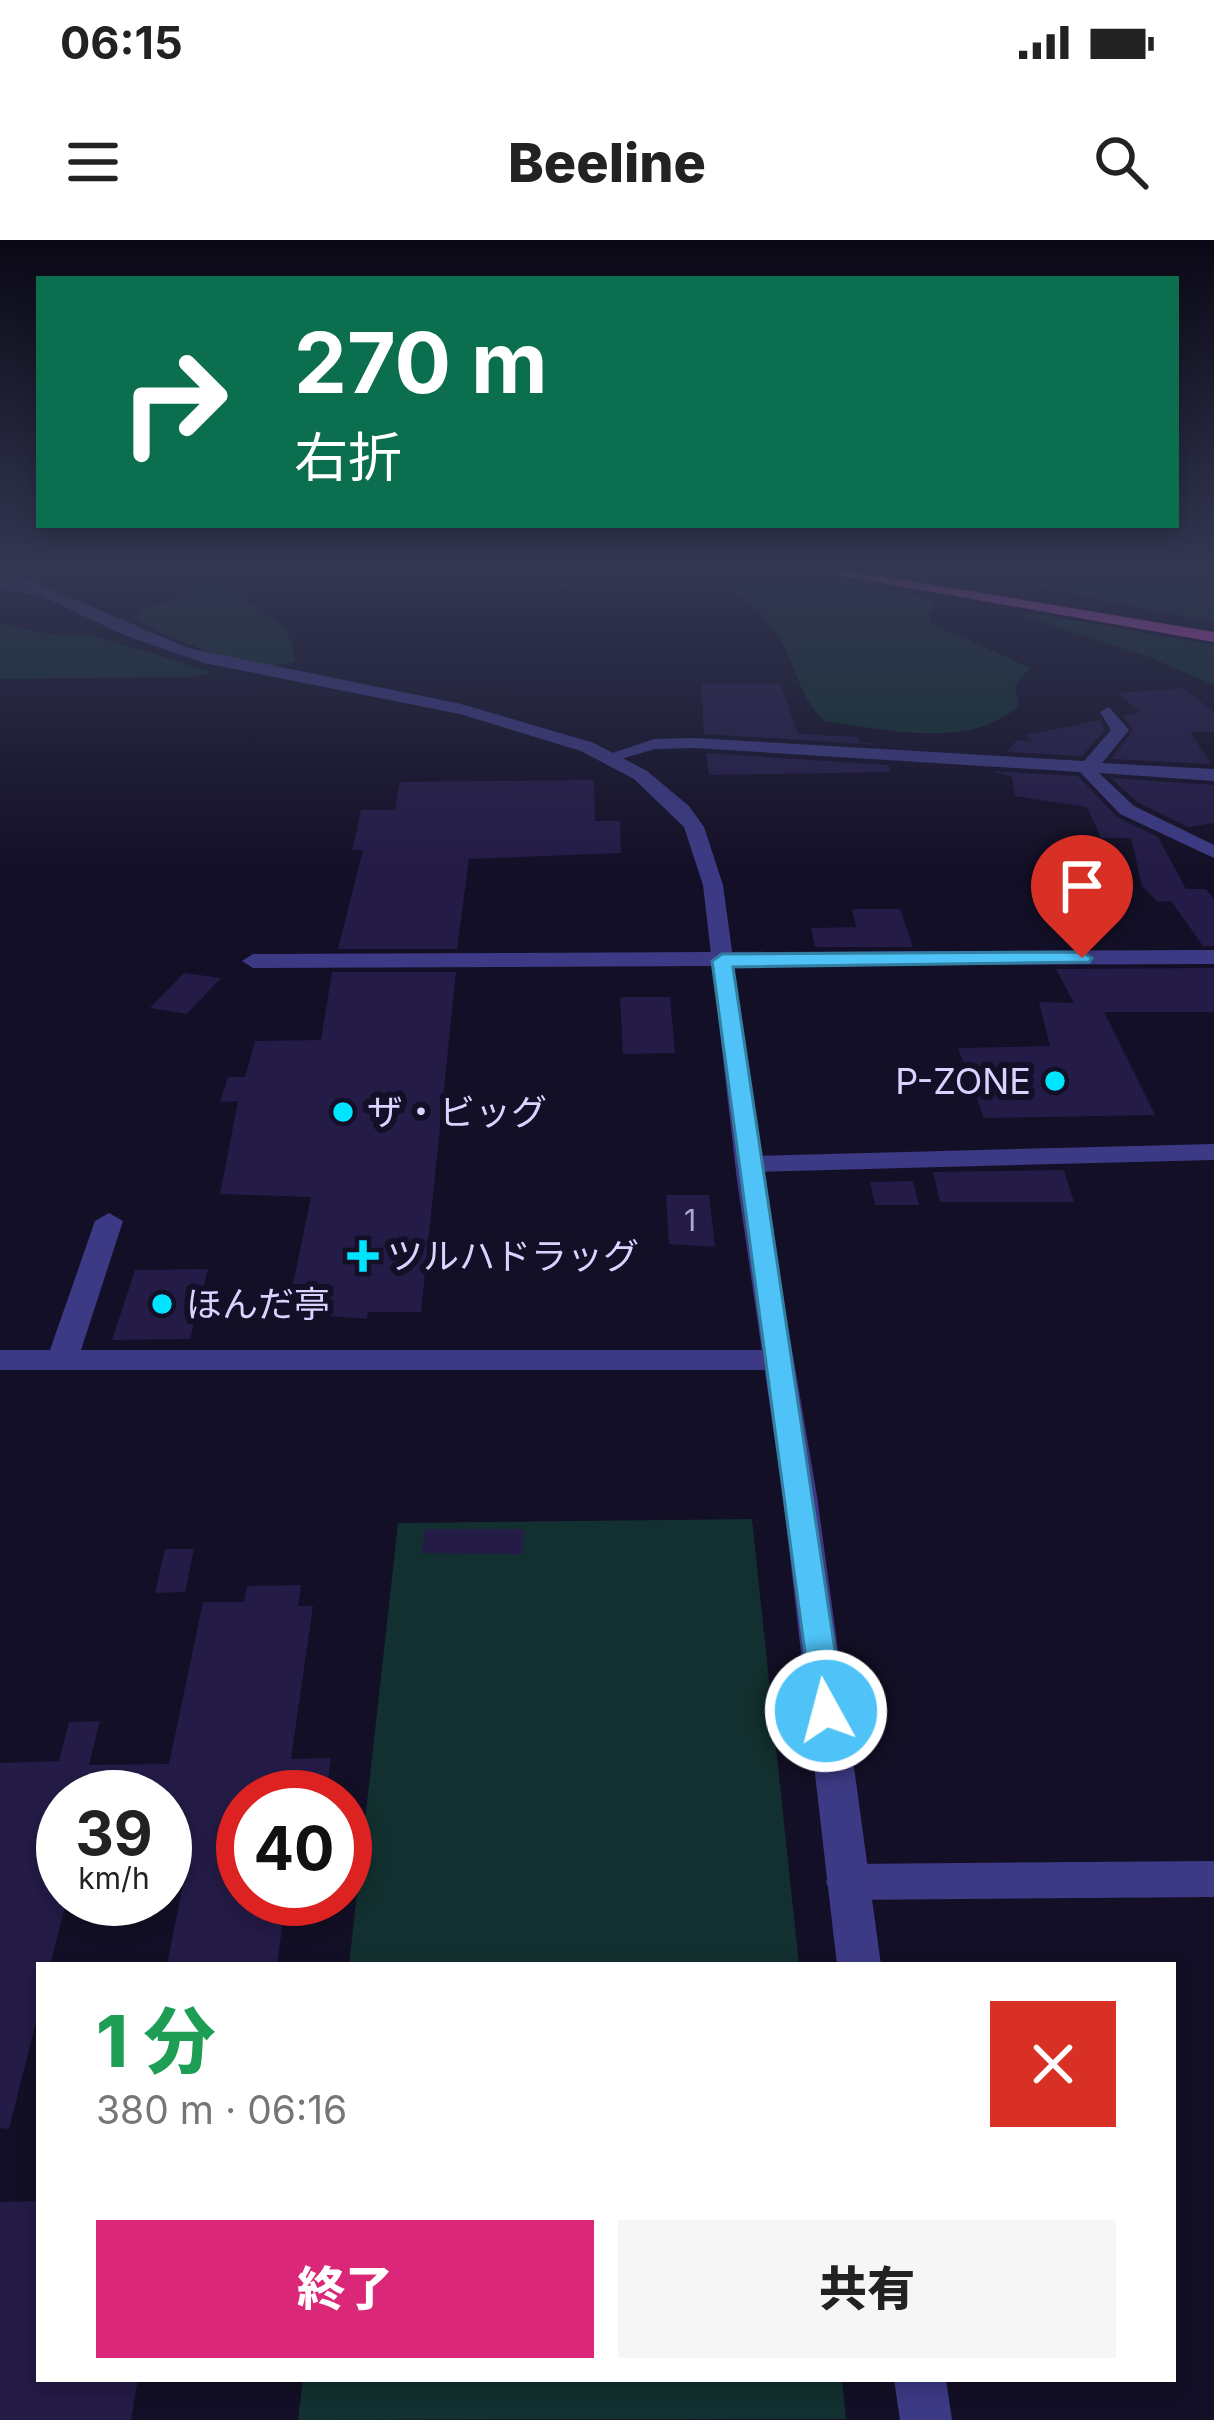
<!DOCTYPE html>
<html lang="ja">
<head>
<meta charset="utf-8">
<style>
  body { margin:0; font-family:Inter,"Noto Sans JP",sans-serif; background:#f6f6f6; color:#222; height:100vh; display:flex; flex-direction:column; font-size:45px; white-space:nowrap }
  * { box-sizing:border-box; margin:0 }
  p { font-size:39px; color:#767676 }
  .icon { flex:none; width:66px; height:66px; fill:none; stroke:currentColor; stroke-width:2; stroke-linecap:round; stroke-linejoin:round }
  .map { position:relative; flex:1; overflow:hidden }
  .drawer { position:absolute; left:36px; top:1722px; width:1140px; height:420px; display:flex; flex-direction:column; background:#fff; border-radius:0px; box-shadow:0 6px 18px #0003 }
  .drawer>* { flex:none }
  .top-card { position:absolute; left:36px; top:36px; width:1143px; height:252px; border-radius:0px; box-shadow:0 6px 18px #0003; background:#0b6e4f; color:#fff; overflow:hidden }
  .speed { position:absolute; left:36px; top:1530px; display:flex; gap:24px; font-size:60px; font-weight:700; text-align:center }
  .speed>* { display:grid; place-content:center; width:156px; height:156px; border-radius:50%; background:#fff; box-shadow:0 6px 18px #0003; line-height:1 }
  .speed small { font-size:30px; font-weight:400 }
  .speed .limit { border:18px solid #d22; background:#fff; color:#111 }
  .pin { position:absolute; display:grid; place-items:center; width:102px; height:102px; color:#fff; margin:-123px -51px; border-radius:50% 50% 50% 0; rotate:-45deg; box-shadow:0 0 12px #0007 }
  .pin .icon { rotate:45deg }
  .me { position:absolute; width:132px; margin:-66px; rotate:353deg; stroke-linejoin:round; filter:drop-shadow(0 0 9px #0008) }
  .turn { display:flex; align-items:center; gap:42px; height:252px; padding:0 60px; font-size:54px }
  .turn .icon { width:156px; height:156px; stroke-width:2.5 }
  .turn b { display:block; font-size:84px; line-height:102px }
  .round { display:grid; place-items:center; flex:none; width:126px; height:126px; border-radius:0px; background:#f6f6f6 }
  .headline { display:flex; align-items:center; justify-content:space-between; height:204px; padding:0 60px }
  h1 { font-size:72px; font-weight:800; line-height:90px; color:#1e9e55 }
  .cta { display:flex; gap:24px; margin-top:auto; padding:24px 60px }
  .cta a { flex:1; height:138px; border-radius:0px; background:#db2777; color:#fff; font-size:48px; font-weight:800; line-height:138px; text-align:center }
  .cta a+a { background:#f6f6f6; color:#222 }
  .status { display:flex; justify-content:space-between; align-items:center; height:84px; padding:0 60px; background:#fff; direction:ltr }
  .status svg { height:33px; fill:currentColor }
  header { display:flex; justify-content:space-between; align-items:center; height:156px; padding:0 60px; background:#fff; font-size:54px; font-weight:800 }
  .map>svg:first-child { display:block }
</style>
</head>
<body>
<div class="status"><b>06:15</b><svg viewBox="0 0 49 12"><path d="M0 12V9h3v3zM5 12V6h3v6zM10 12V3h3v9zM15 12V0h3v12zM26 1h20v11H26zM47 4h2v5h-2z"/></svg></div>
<header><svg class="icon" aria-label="menu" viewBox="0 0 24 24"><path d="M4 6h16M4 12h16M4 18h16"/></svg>Beeline<svg class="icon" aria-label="search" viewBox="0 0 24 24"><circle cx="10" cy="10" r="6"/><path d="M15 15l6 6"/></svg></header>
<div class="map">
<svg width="1214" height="2180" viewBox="0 0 1214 2180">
  <rect width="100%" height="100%" fill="#130f26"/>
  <path fill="#12302f" d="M 176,325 L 233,325 C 230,378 294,363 294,421 C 256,439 172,398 136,380 L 141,371 L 182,356 L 185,348 Z
    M 498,325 C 646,325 793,319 937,361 L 928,374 L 931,383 L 1030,428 L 1015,445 L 1019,465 C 972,511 883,489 824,481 C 784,440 800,393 737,355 C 702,334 640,339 600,342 C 574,344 543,357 517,344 C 510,341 503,331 498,325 Z
    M 924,325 L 1214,325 L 1214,382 Z
    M 1032,373 L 1214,405 L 1214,445 L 1147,416 L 1022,376 Z
    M 0,384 L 53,395 L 91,395 L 212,432 L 191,437 L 0,439 Z
    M 752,1279 L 799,1725 L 349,1725 L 398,1283 Z
    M 303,2139 L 842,2139 L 846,2179 L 298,2180 Z"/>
  <path fill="#241b47" d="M 701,443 L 780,443 L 798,494 L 859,497 L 859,502 L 882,505 L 704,494 Z
    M 1183,448 L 1214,472 L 1214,492 L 1190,492 L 1211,524 L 1111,519 L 1133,490 L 1123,476 L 1140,472 L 1117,453 Z
    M 1100,480 L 1105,490 L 1082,516 L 1007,512 L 1017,500 L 1033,502 L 1026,495 Z
    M 706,513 L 888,525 L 891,532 L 709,535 Z
    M 992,531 L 1078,536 L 1117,577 L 1158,597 L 1186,649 L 1206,649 L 1214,659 L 1214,706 L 1203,706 L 1171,661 L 1158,662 L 1142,646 L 1131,598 L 1101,598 L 1087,567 L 1015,556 L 1012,537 Z
    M 1111,538 L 1214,545 L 1214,583 L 1188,587 L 1137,562 Z
    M 594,540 L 595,581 L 620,581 L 621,613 L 469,619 L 457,709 L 338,709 L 363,610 L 352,610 L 361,570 L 395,570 L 400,542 Z
    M 852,669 L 900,669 L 913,707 L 815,707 L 811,688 L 856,687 Z
    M 1214,728 L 1214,772 L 1104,772 L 1155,875 L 984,878 L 958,808 L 1050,806 L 1039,762 L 1074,763 L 1056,729 Z
    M 332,732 L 456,732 L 421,1072 L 368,1072 L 367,1079 L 287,1073 L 311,957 L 220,954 L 238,861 L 220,862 L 228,837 L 245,837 L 255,801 L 321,800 Z
    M 184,733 L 221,738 L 187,774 L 150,768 Z
    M 620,757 L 670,757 L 675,813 L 623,814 Z
    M 1064,930 L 1074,962 L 940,962 L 933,932 Z
    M 913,941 L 919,965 L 875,965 L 870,942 Z
    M 666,955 L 709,955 L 715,1007 L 669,1004 Z
    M 208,1029 L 190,1099 L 112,1100 L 135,1030 Z
    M 425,1289 L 524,1289 L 523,1314 L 422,1313 Z
    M 165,1309 L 194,1309 L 185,1352 L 155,1353 Z
    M 301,1345 L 298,1366 L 313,1366 L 291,1519 L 331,1518 L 326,1557 L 243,1557 L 243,1659 L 286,1659 L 277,1725 L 167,1725 L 191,1603 L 165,1603 L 165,1557 L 63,1557 L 67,1659 L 50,1725 L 39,1725 L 39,1770 L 9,1889 L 0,1888 L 0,1523 L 59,1521 L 69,1482 L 100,1481 L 89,1525 L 169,1524 L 203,1362 L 244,1362 L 247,1346 Z
    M 39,1961 L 39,2139 L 138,2139 L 131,2180 L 0,2180 L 0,1962 Z"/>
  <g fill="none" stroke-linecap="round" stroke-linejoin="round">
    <path fill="#3d3a85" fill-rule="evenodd" d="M 0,341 L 51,352 L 44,356 L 0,349 Z
      M 1109,467 L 1129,490 L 1102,523 L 1214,529 L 1214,541 L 1099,533 L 1134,566 L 1214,605 L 1214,618 L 1120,574 L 1080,532 L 695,508 L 655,509 L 607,523 L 598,518 L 654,499 L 695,498 L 1084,521 L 1111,490 L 1100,472 Z
      M 1214,710 L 1214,724 L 253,728 L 242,721 L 253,714 Z
      M 1214,904 L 1214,920 L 748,932 L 735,924 L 748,916 Z
      M 109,973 L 123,981 L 81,1110 L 777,1110 L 792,1120 L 777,1130 L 0,1130 L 0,1110 L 50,1110 L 95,981 Z
      M 1214,1621 L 1214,1657 L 847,1660 L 832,1655 L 826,1642 L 832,1629 L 847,1624 Z"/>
    <path fill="#3d3a85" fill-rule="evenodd" d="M 0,327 L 188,408 L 461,464 L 594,503 L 647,531 L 689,566 L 704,587 L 723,645 L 763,940 L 817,1256 L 881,1725 L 837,1725 L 783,1256 L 737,940 L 703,645 L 684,587 L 634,539 L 581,511 L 460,474 L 204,423 L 124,395 L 0,336 Z
      M 894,2139 L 946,2139 L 952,2180 L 900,2180 Z"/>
    <path fill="#e055d1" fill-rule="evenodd" d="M 780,325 L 815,325 L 1214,392 L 1214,402 Z"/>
  </g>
  <linearGradient id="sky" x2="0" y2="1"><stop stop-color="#0a0815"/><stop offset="0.52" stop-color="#333752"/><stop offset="1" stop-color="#333752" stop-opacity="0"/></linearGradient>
  <rect width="1214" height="630" fill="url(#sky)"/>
  <path fill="#4fc3f7" stroke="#337fa1" stroke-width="3" d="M 1082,712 L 1092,718 L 1089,722 L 733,727 L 844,1471 L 839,1480 L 814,1480 L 712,721 L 722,714 Z"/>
  <g fill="#00e5ff" stroke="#130f26" stroke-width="4.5">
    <circle cx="1055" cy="841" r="12"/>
    <circle cx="343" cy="872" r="12"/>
    <path d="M357 998h12v12h12v12h-12v12h-12v-12h-12v-12h12z"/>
    <circle cx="162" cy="1064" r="12"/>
  </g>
  <g text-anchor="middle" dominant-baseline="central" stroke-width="12" stroke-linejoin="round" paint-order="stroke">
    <g font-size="30" fill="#aca6d1">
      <text x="690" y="980">1</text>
    </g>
    <g font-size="36" fill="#d9d4ff" stroke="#130f26" text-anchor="start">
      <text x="1031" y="841" text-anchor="end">P-ZONE</text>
      <text x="367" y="872">ザ・ビッグ</text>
      <text x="387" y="1016">ツルハドラッグ</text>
      <text x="186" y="1064">ほんだ亭</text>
    </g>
  </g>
</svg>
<div class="speed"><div>39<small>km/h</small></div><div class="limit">40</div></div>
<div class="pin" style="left:1082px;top:718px;background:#d93025"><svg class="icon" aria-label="arrive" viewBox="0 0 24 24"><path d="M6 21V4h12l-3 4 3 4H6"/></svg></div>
<svg class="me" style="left:826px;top:1471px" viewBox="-20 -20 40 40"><circle r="17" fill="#4fc3f7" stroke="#fff" stroke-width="3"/><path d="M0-11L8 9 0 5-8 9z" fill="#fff"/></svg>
<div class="top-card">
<div class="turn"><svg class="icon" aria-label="right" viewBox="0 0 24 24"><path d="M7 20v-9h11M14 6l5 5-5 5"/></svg><div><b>270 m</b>右折</div></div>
</div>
<section class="drawer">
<div class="headline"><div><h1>1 分</h1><p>380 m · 06:16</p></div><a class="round" style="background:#d93025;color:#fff"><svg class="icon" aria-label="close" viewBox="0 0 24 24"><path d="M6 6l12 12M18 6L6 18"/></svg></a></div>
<div class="cta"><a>終了</a><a>共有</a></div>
</section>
</div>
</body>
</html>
